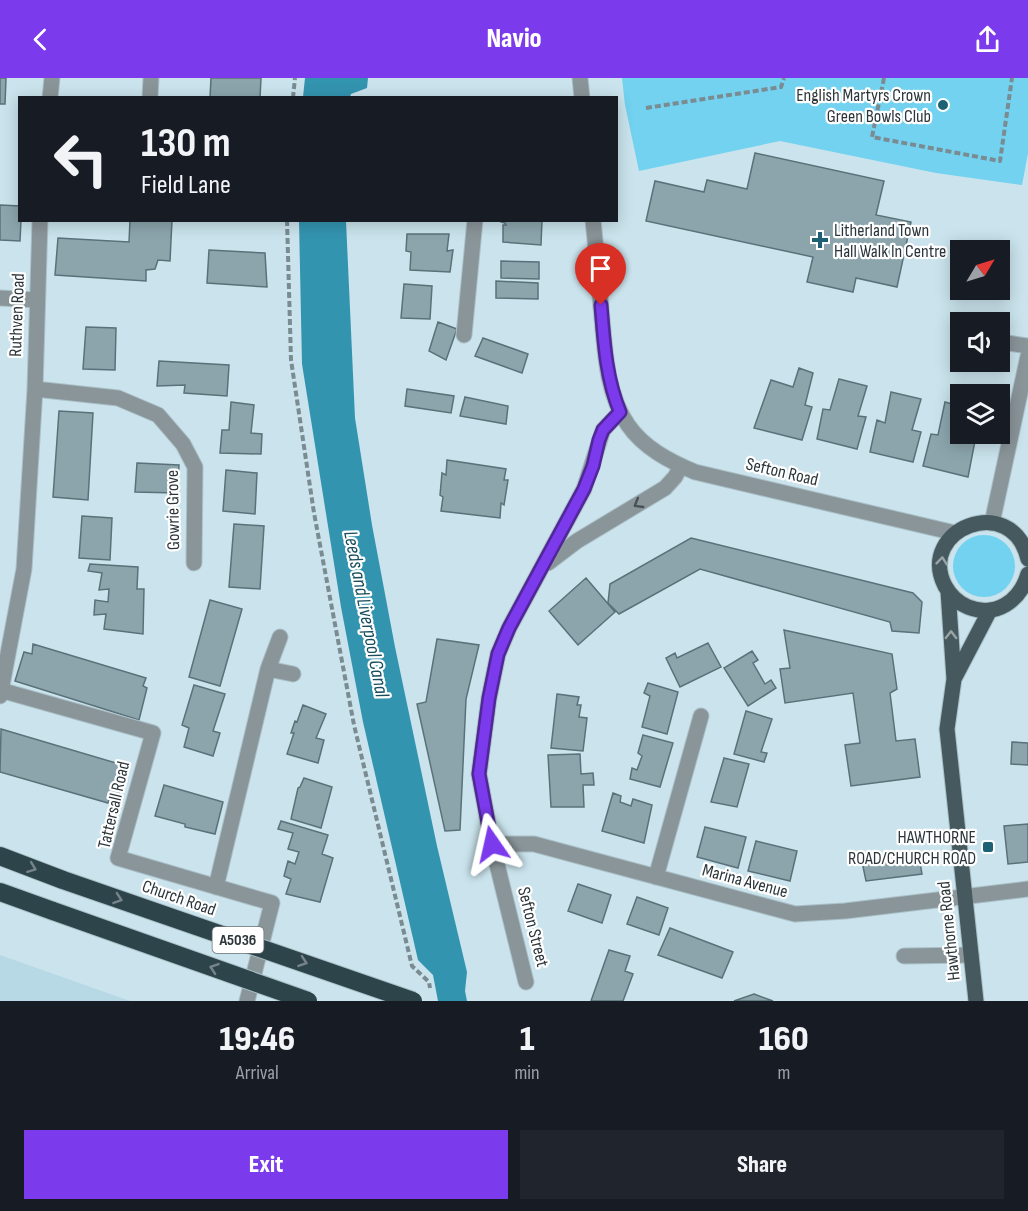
<!DOCTYPE html>
<html lang="en">
<head>
<meta charset="utf-8">
<style>
  body { margin:0; font-family:"Sofia Sans Condensed",sans-serif; background:#20242c; color:#f1f3f6; height:100vh; display:flex; flex-direction:column; font-size:22px; white-space:nowrap }
  * { box-sizing:border-box; margin:0 }
  p { font-size:20px; color:#9ea1a6 }
  .icon { flex:none; width:33px; height:33px; fill:none; stroke:currentColor; stroke-width:2; stroke-linecap:round; stroke-linejoin:round }
  .map { position:relative; height:923px; overflow:hidden }
  .panel { display:flex; flex-direction:column; background:#171b24; flex:1 }
  .panel>* { flex:none }
  .top-card { position:absolute; left:18px; top:18px; width:600px; height:126px; border-radius:0px; box-shadow:0 3px 15px #0003; background:#171b24; color:#f1f3f6; overflow:hidden }
  .needle { width:39px; rotate:52deg }
  .tools { position:absolute; left:950px; top:162px; display:grid; gap:12px }
  .tools a { display:grid; place-items:center; width:60px; height:60px; border-radius:0px; background:#171b24; box-shadow:0 3px 15px #0003; font-size:30px }
  .pin { position:absolute; display:grid; place-items:center; width:51px; height:51px; color:#fff; margin:-62px -26px; border-radius:50% 50% 50% 0; rotate:-45deg; box-shadow:0 0 6px #0007 }
  .pin .icon { rotate:45deg }
  .me { position:absolute; width:66px; margin:-33px; rotate:349deg; stroke-linejoin:round; filter:drop-shadow(0 0 4px #0008) }
  .turn { display:flex; align-items:center; gap:21px; height:126px; padding:0 24px; font-size:27px }
  .turn .icon { width:78px; height:78px; stroke-width:2.5 }
  .turn b { display:block; font-size:42px; line-height:51px }
  .eta { display:flex; justify-content:space-evenly; align-items:center; height:102px; text-align:center }
  .eta b { font-size:36px; font-weight:800; line-height:42px }
  .cta { display:flex; gap:12px; margin-top:auto; padding:12px 24px }
  .cta a { flex:1; height:69px; border-radius:0px; background:#7c3aed; color:#fff; font-size:24px; font-weight:800; line-height:69px; text-align:center }
  .cta a+a { background:#20242c; color:#f1f3f6 }
  header { display:flex; justify-content:space-between; align-items:center; height:78px; padding:0 24px; background:#7c3aed; color:#fff; font-size:27px; font-weight:800 }
  .map>svg:first-child { display:block }
</style>
</head>
<body>
<header><svg class="icon" aria-label="back" viewBox="0 0 24 24"><path d="M15 5l-7 7 7 7"/></svg>Navio<svg class="icon" aria-label="share" viewBox="0 0 24 24"><path d="M12 15V3M7 8l5-5 5 5M5 13v7h14v-7"/></svg></header>
<div class="map">
<svg width="1028" height="923" viewBox="0 0 1028 923">
  <rect width="100%" height="100%" fill="#cae3ec"/>
  <path fill="#b7d9e5" d="M 0,877 L 130,923 L 0,923 Z"/>
  <path fill="#72d2f0" d="M 622,0 L 1028,0 L 1028,75 L 1022,107 L 936,95 L 780,63 L 639,93 L 625,27 Z
    M953 488a31 31 0 1 1 62 0a31 31 0 1 1-62 0Z"/>
  <path fill="#3394b0" d="M 305,0 L 368,0 L 367,10 L 351,16 L 350,19 L 303,19 Z
    M 299,143 L 346,143 L 355,340 L 372,447 L 395,569 L 437,768 L 467,894 L 465,913 L 467,923 L 438,923 L 433,897 L 418,882 L 363,644 L 341,529 L 302,286 Z"/>
  <path fill="#8ca5ad" stroke="#5a7179" stroke-width="1.5" d="M 0,0 L 6,0 L 5,26 L 0,26 Z
    M 211,0 L 261,0 L 260,20 L 210,20 Z
    M 755,75 L 884,103 L 876,137 L 911,144 L 897,209 L 856,200 L 853,214 L 807,204 L 813,179 L 646,143 L 655,103 L 704,114 L 707,102 L 747,111 Z
    M 0,127 L 20,128 L 20,142 L 21,142 L 20,163 L 0,162 Z
    M 130,142 L 172,142 L 170,183 L 158,182 L 155,191 L 146,192 L 146,203 L 55,197 L 58,160 L 129,164 Z
    M 501,142 L 542,142 L 541,167 L 503,164 L 503,147 L 506,147 L 505,145 L 501,144 Z
    M 407,156 L 449,156 L 447,173 L 453,172 L 450,194 L 410,192 L 411,174 L 406,173 Z
    M 209,172 L 265,175 L 267,209 L 207,205 Z
    M 501,183 L 539,184 L 539,201 L 501,200 Z
    M 496,203 L 538,205 L 538,221 L 496,220 Z
    M 404,206 L 432,208 L 430,241 L 401,240 Z
    M 438,244 L 457,251 L 446,282 L 429,273 Z
    M 86,249 L 116,250 L 115,292 L 83,291 Z
    M 483,260 L 528,276 L 522,295 L 475,278 Z
    M 159,283 L 229,287 L 227,318 L 184,315 L 185,307 L 157,308 Z
    M 799,290 L 813,295 L 805,327 L 812,329 L 802,362 L 754,350 L 771,302 L 793,309 Z
    M 839,301 L 867,308 L 858,338 L 866,339 L 857,371 L 817,361 L 823,331 L 830,332 Z
    M 407,311 L 454,318 L 451,335 L 405,328 Z
    M 891,314 L 921,321 L 912,352 L 921,354 L 913,384 L 870,374 L 877,342 L 885,345 Z
    M 465,319 L 508,328 L 506,346 L 460,338 Z
    M 231,324 L 254,327 L 251,355 L 262,356 L 261,376 L 220,375 L 222,352 L 229,352 Z
    M 945,324 L 960,328 L 960,356 L 976,358 L 968,399 L 923,388 L 931,356 L 938,357 Z
    M 59,333 L 93,335 L 88,422 L 53,419 Z
    M 447,382 L 506,391 L 504,402 L 508,402 L 504,427 L 501,425 L 500,440 L 441,433 L 443,419 L 440,417 L 442,395 L 446,397 Z
    M 137,385 L 179,387 L 177,415 L 135,414 Z
    M 226,392 L 257,395 L 255,436 L 223,433 Z
    M 82,438 L 112,440 L 110,482 L 79,480 Z
    M 234,446 L 264,448 L 260,511 L 229,509 Z
    M 691,460 L 913,515 L 922,524 L 919,555 L 892,553 L 890,544 L 700,491 L 619,536 L 608,525 L 610,506 Z
    M 90,486 L 138,489 L 137,511 L 144,511 L 143,556 L 104,551 L 106,536 L 94,537 L 95,522 L 108,524 L 109,511 L 99,512 L 102,495 L 88,493 Z
    M 586,500 L 615,534 L 578,567 L 549,533 Z
    M 210,522 L 242,531 L 220,608 L 189,599 Z
    M 784,552 L 892,576 L 897,611 L 890,615 L 896,663 L 915,661 L 920,699 L 851,708 L 845,667 L 860,665 L 853,615 L 785,625 L 780,591 L 790,590 Z
    M 437,561 L 479,567 L 466,621 L 460,752 L 445,753 L 417,626 L 426,624 Z
    M 708,565 L 721,589 L 680,609 L 666,580 L 675,575 L 677,580 Z
    M 33,566 L 146,600 L 143,608 L 147,610 L 139,642 L 15,603 L 24,574 L 32,576 Z
    M 752,573 L 758,582 L 753,585 L 765,606 L 771,602 L 776,610 L 748,628 L 724,590 Z
    M 648,605 L 678,614 L 667,656 L 642,649 L 650,618 L 644,615 Z
    M 194,607 L 225,616 L 213,653 L 220,655 L 213,678 L 184,669 L 189,650 L 182,647 Z
    M 557,616 L 579,619 L 577,627 L 581,627 L 579,639 L 587,640 L 583,673 L 551,670 Z
    M 303,627 L 326,636 L 316,660 L 324,662 L 318,685 L 287,676 L 294,655 L 291,655 L 295,643 L 297,644 Z
    M 746,633 L 772,641 L 761,674 L 767,675 L 764,684 L 734,676 Z
    M 1,651 L 126,688 L 119,716 L 111,715 L 108,725 L 0,694 Z
    M 643,657 L 673,665 L 660,709 L 630,701 L 632,690 L 637,692 L 642,678 L 638,675 Z
    M 1012,664 L 1028,665 L 1028,687 L 1011,686 Z
    M 580,676 L 581,696 L 593,695 L 594,707 L 583,707 L 584,729 L 551,729 L 548,677 Z
    M 724,680 L 749,686 L 737,729 L 711,724 Z
    M 304,700 L 332,709 L 321,750 L 291,741 L 298,710 L 300,709 Z
    M 164,707 L 223,724 L 215,756 L 185,749 L 185,746 L 155,738 Z
    M 613,715 L 621,718 L 620,724 L 631,728 L 633,721 L 652,727 L 644,765 L 602,753 Z
    M 281,743 L 328,757 L 322,776 L 333,780 L 320,824 L 286,816 L 291,801 L 284,798 L 288,783 L 295,786 L 299,774 L 288,771 L 293,755 L 278,751 Z
    M 1028,746 L 1028,784 L 1008,786 L 1004,748 Z
    M 705,749 L 746,759 L 738,790 L 697,779 Z
    M 756,763 L 797,773 L 790,803 L 748,793 Z
    M 918,773 L 922,796 L 866,803 L 861,779 Z
    M 578,806 L 611,817 L 602,845 L 568,833 Z
    M 637,819 L 668,830 L 659,857 L 627,846 Z
    M 670,850 L 733,874 L 722,900 L 658,877 Z
    M 609,872 L 630,878 L 625,893 L 633,896 L 623,923 L 591,923 Z
    M 754,916 L 773,923 L 734,923 Z"/>
  <g fill="none" stroke-linecap="round" stroke-linejoin="round">
    <g stroke="#aac0c8" stroke-width="17">
      <path id="minor" d="M 580,0 L 582,20
        M 50,20 L 52,0
        M 150,20 L 151,0
        M 593,142 C 596,172 599,201 601,230 C 605,268 605,314 628,347 C 644,370 669,383 695,394 L 955,455
        M 0,220 L 37,222
        M 464,257 L 475,142
        M 1001,264 L 1028,268
        M 35,311 L 118,320 L 158,337 L 183,366 L 195,389 L 194,485
        M 992,445 L 1028,278
        M 548,485 L 577,463 L 665,410 L 675,399 L 681,388
        M 268,591 L 293,596
        M 0,612 L 153,655 L 118,780 L 272,825 L 247,923
        M 0,618 L 24,491 L 35,311 L 40,142
        M 492,766 L 534,766 L 795,836 L 845,833 L 1028,811
        M 656,799 L 701,638
        M 216,809 L 268,591 L 280,559
        M 904,878 L 971,877
        M 526,904 L 492,766 L 479,696 L 489,620 L 498,576 L 509,550 L 584,411 L 603,352 L 620,334"/>
    </g>
    <g stroke="#aac0c8" stroke-width="17">
      <path id="major" d="M 1028,481 C 1012,413 916,451 945,508 C 950,517 958,525 968,529 C 996,540 1020,523 1028,496
        M 948,513 L 954,601 L 947,651 L 976,923
        M 954,601 L 990,532"/>
    </g>
    <g stroke="#aac0c8" stroke-width="20">
      <path id="highway" d="M 0,778 L 63,802
        M 0,814 L 53,833"/>
    </g>
    <path stroke="#7a8b92" stroke-width="4" stroke-dasharray="6 3" stroke-linecap="butt" d="M 884,0 L 872,59 L 1000,83 L 1012,0
      M 293,20 L 295,0
      M 646,30 L 781,9 L 784,0
      M 287,142 L 291,282 L 314,435 L 354,647 L 412,888 L 429,904 L 430,910"/>
    <use href="#minor" stroke="#8a9599" stroke-width="15"/>
    <use href="#major" stroke="#46595f" stroke-width="15"/>
    <use href="#highway" stroke="#2e444b" stroke-width="18"/>
    <g stroke="#aac0c8" stroke-width="20" stroke-linecap="butt">
      <path id="highway-bridge" d="M 63,802 L 413,923
        M 53,833 L 308,923"/>
    </g>
    <use href="#highway-bridge" stroke="#2e444b" stroke-width="18"/>
  </g>
  <defs><path id="oneway-chevron" d="M-2-3.5L2.5 0L-2 3.5" fill="none" stroke-width="1.6" stroke-linecap="round" stroke-linejoin="round" transform="scale(1.5)"/></defs>
  <use stroke="#485256" href="#oneway-chevron" transform="translate(638 426) rotate(149)"/>
  <g stroke="#99a4a7">
    <use href="#oneway-chevron" transform="translate(942 483) rotate(-84)"/>
    <use href="#oneway-chevron" transform="translate(951 557) rotate(-89)"/>
  </g>
  <g stroke="#77858a">
    <use href="#oneway-chevron" transform="translate(32 790) rotate(21)"/>
    <use href="#oneway-chevron" transform="translate(118 821) rotate(19)"/>
    <use href="#oneway-chevron" transform="translate(303 884) rotate(19)"/>
    <use href="#oneway-chevron" transform="translate(214 890) rotate(-161)"/>
  </g>
  <g fill="none" stroke-linecap="round" stroke-linejoin="round">
    <g stroke="#51269a" stroke-width="15">
      <path id="route" d="M 492,766 L 479,696 L 489,620 L 498,576 L 509,550 L 584,411 L 593,388 L 599,362 L 603,352 L 620,334 C 606,300 604,264 601,227"/>
    </g>
    <use href="#route" stroke="#7c3aed" stroke-width="10"/>
  </g>
  <g fill="#1d6174" stroke="#fff" stroke-width="2">
    <circle cx="943" cy="27" r="6"/>
    <path d="M817 153h6v6h6v6h-6v6h-6v-6h-6v-6h6z"/>
    <rect x="982" y="763" width="12" height="12" rx="3"/>
  </g>
  <g text-anchor="middle" dominant-baseline="central" stroke-width="4.5" stroke-linejoin="round" paint-order="stroke">
    <rect fill="#fff" stroke="#6b7275" stroke-width="1.5" x="212.5" y="849" width="51" height="26" rx="4.5"/>
    <g font-size="16" font-weight="bold" fill="#2c363a">
      <text x="238" y="862">A5036</text>
    </g>
    <g font-size="18" fill="#2c363a" stroke="#fff" text-anchor="end">
      <text x="931" y="17">English Martyrs Crown<tspan x="931" dy="21">Green Bowls Club</tspan></text>
      <text x="834" y="152" text-anchor="start">Litherland Town<tspan x="834" dy="21">Hall Walk In Centre</tspan></text>
      <text x="976" y="759">HAWTHORNE<tspan x="976" dy="21">ROAD/CHURCH ROAD</tspan></text>
    </g>
    <g font-size="18" fill="#2c363a" stroke="#fff">
      <text transform="translate(17 237) rotate(-88)">Ruthven Road</text>
      <text transform="translate(782 394) rotate(13)">Sefton Road</text>
      <text transform="translate(173 432) rotate(-91)">Gowrie Grove</text>
      <text transform="translate(114 727) rotate(-77)">Tattersall Road</text>
      <text transform="translate(745 803) rotate(15)">Marina Avenue</text>
      <text transform="translate(179 820) rotate(19)">Church Road</text>
      <text transform="translate(533 849) rotate(76)">Sefton Street</text>
      <text transform="translate(949 853) rotate(-96)">Hawthorne Road</text>
    </g>
    <g font-size="20" font-style="italic" fill="#184d5d" stroke="#fff">
      <text transform="translate(366 536) rotate(79)">Leeds and Liverpool Canal</text>
    </g>
  </g>
</svg>
<div class="tools">
<a><svg class="needle" viewBox="-14 -14 28 28"><path d="M0-13l5 13h-10z" fill="#e53935"/><path d="M0 13l5-13h-10z" fill="#9ea1a6"/></svg></a>
<a><svg class="icon" aria-label="sound" viewBox="0 0 24 24"><path d="M4 9h4l5-4v14l-5-4H4zM17 9q2 3 0 6"/></svg></a>
<a><svg class="icon" aria-label="layers" viewBox="0 0 24 24"><path d="M12 4l9 5-9 5-9-5zM3 14l9 5 9-5"/></svg></a>
</div>
<div class="pin" style="left:601px;top:227px;background:#d93025"><svg class="icon" aria-label="arrive" viewBox="0 0 24 24"><path d="M6 21V4h12l-3 4 3 4H6"/></svg></div>
<svg class="me" style="left:492px;top:766px" viewBox="-20 -20 40 40"><path d="M0-17L14 15 0 8-14 15z" fill="#7c3aed" stroke="#fff" stroke-width="4"/></svg>
<div class="top-card">
<div class="turn"><svg class="icon" aria-label="left" viewBox="0 0 24 24"><path d="M17 20v-9H6M10 6l-5 5 5 5"/></svg><div><b>130 m</b>Field Lane</div></div>
</div>
</div>
<section class="panel">
<div class="eta">
<div><b>19:46</b><p>Arrival</p></div>
<div><b>1</b><p>min</p></div>
<div><b>160</b><p>m</p></div>
</div>
<div class="cta"><a>Exit</a><a>Share</a></div>
</section>
</body>
</html>
